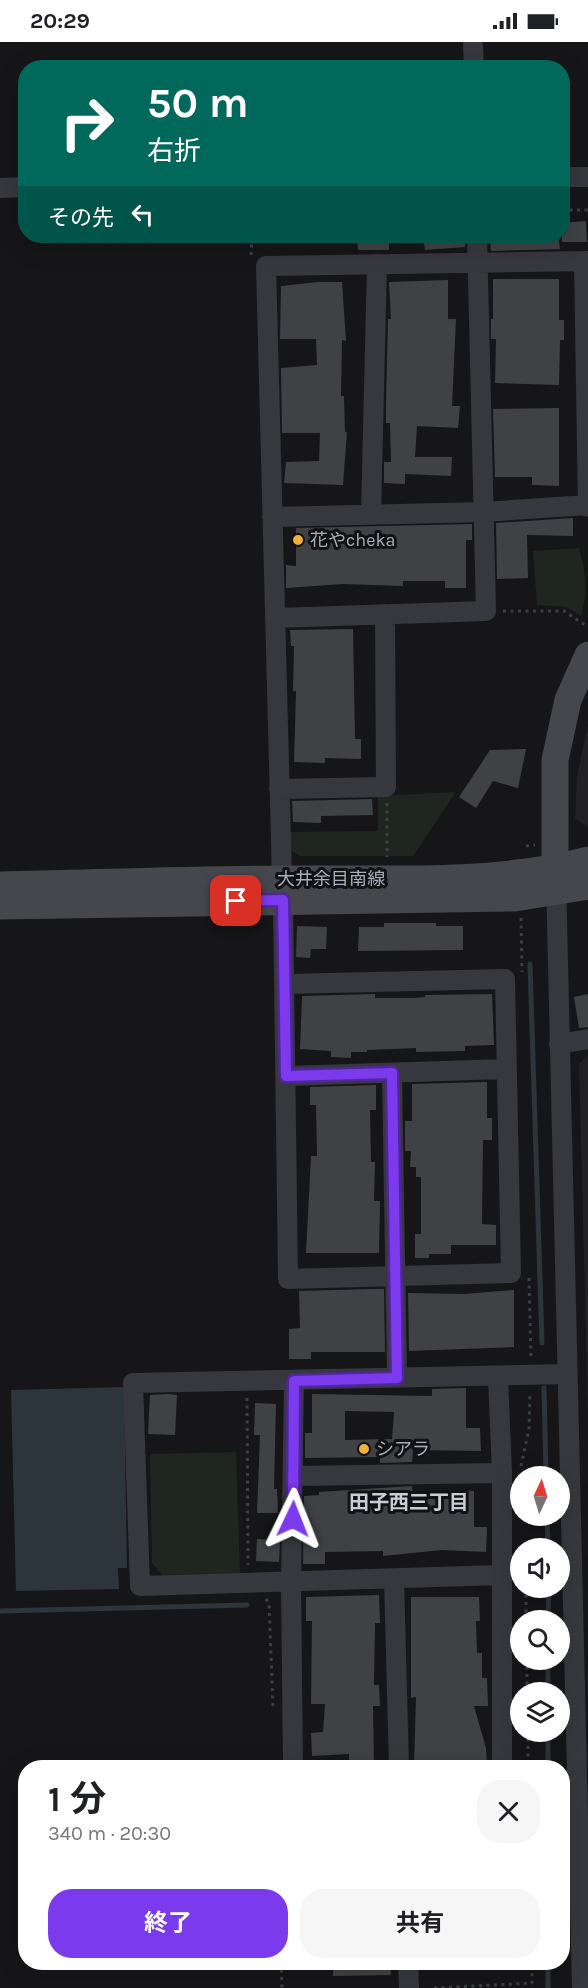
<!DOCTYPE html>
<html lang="ja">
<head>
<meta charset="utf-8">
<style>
  body { margin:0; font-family:Karla,"Noto Sans JP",sans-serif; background:#f6f6f6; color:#202124; height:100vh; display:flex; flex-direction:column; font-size:22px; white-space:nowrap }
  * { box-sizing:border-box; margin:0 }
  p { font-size:20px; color:#757577 }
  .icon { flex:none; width:33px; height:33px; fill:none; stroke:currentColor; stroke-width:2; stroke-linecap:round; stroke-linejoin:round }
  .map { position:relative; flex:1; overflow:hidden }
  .details { position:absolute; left:18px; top:1718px; width:552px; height:210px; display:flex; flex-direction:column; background:#fff; border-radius:24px; box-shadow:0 6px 24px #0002 }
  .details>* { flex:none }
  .hud { position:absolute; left:18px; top:18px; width:552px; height:183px; border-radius:24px; box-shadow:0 6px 24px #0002; background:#00695c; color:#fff; overflow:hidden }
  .needle { width:39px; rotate:4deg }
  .tools { position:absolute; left:510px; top:1424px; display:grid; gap:12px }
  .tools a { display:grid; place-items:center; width:60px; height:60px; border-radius:50%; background:#fff; box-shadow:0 6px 24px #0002; font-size:30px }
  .pin { position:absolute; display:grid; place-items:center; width:51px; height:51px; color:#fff; margin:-26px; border-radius:12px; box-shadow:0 3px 9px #0006 }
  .me { position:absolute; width:66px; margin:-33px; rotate:2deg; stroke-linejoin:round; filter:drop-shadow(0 0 4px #0008) }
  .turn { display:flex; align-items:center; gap:21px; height:126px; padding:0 30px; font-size:27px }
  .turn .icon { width:78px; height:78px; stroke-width:2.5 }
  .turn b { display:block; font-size:42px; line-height:51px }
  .then { display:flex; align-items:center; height:57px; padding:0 30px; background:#0003; gap:12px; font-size:22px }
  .round { display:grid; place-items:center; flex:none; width:63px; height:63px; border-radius:24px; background:#f6f6f6 }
  .head { display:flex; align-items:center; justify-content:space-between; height:102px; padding:0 30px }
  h1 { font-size:36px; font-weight:700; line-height:45px }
  .action { display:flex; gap:12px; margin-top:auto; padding:12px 30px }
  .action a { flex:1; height:69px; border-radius:24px; background:#7c3aed; color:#fff; font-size:24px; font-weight:700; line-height:69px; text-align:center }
  .action a+a { background:#f6f6f6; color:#202124 }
  .status { display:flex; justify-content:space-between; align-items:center; height:42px; padding:0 30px; background:#fff; direction:ltr }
  .status svg { height:16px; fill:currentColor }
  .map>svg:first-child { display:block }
</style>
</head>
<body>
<div class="status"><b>20:29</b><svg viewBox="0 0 49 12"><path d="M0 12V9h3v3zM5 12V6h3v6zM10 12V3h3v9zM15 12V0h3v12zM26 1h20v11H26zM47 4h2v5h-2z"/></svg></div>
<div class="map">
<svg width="588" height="1946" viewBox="0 0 588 1946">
  <rect width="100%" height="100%" fill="#161618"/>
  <path fill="#222225" d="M 588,683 L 588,786 L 575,776 L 577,734 Z
    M 588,1013 L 588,1371 L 579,1022 Z"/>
  <path fill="#1e261f" d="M 579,506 C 586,530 588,551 581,574 L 567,565 L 537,563 L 533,509 Z
    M 456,750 L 413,814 L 300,814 L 289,807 L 288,790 L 378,789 L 378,754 Z
    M 236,1410 L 240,1531 L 162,1533 L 152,1521 L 150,1412 Z"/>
  <path fill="#2c353c" d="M 124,1345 L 127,1526 L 118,1526 L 119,1547 L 16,1549 L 11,1348 Z"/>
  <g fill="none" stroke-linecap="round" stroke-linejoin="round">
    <path stroke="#2c353c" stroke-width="5" d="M 530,922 L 542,1301
      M 544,1346 L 546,1434
      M 547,1473 L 548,1506
      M 1,1569 L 247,1563
      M 548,1578 L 549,1545
      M 548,1650 L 548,1617
      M 548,1725 L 548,1689
      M 548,1920 L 548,1946"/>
  </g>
  <path fill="#404145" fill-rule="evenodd" d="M 586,179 L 587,200 L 562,200 L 562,181 Z
    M 357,194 L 389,194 L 389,208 L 358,208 Z
    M 423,194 L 465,194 L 465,205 L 425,208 Z
    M 490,194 L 558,194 L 560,207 L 491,209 Z
    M 493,237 L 559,237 L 559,278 L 564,278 L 564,298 L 560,298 L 559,343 L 495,341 L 496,297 L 491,297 L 491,277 L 493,277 Z
    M 448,238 L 448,277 L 456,277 L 452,364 L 460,364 L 458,386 L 417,384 L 415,415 L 452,415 L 451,434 L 405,432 L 405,442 L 384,441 L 384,420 L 391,420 L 390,381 L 386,381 L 386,361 L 388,277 L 391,277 L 389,240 Z
    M 318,240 L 342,240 L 346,299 L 342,298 L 341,354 L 344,354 L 345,390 L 347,390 L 343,443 L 284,441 L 286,420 L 319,419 L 320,391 L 282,391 L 281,326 L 317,323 L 316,297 L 280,297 L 281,244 Z
    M 559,366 L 559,444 L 532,443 L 532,435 L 495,435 L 493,367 Z
    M 573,476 L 573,494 L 527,493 L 528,536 L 497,537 L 496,481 Z
    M 472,482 L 472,498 L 466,498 L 466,546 L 445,546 L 445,539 L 403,539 L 403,544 L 343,542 L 286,546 L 286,523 L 296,524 L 296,486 Z
    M 353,587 L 355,697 L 361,697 L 361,717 L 325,716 L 325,721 L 294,720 L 296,649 L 293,649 L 294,604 L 291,604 L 290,588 Z
    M 526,707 L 518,746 L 493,739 L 476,766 L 459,755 L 490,708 Z
    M 372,757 L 373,773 L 321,774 L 321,781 L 293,780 L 292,759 Z
    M 384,881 L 436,881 L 436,884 L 463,884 L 463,908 L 358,909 L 359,885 L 384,885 Z
    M 297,884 L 327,885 L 326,907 L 311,907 L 310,916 L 296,915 Z
    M 375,952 L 375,956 L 415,956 L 425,955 L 425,953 L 492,952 L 494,1003 L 465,1004 L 465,1009 L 416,1010 L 416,1006 L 367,1008 L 367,1010 L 351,1010 L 351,1016 L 331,1015 L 331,1009 L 300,1007 L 302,954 Z
    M 588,952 L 588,985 L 579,986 L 574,955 Z
    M 487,1040 L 487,1076 L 492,1076 L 492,1098 L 483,1098 L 482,1182 L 496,1183 L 496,1203 L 451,1203 L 451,1212 L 429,1212 L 429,1216 L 415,1216 L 415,1192 L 421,1192 L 421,1135 L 416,1135 L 416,1125 L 410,1125 L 411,1109 L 405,1109 L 405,1079 L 412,1079 L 412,1042 Z
    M 376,1043 L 376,1068 L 370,1068 L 371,1120 L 375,1120 L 374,1159 L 380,1159 L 379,1211 L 306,1211 L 311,1114 L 317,1114 L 316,1063 L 310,1063 L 310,1045 Z
    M 372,1247 L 384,1247 L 385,1310 L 311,1310 L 311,1317 L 289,1317 L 289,1287 L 300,1286 L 299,1249 Z
    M 514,1248 L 514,1305 L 409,1309 L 408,1251 L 464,1252 Z
    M 466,1346 L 466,1386 L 480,1386 L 481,1409 L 413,1408 L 412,1420 L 380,1421 L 380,1415 L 305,1416 L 305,1391 L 312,1391 L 312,1352 L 432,1354 L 432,1347 ZM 345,1369 L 394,1370 L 392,1397 L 345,1398 Z
    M 168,1352 L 177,1353 L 175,1393 L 148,1392 L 150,1353 Z
    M 255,1361 L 276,1362 L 274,1447 L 277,1447 L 278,1471 L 257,1471 L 260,1393 L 254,1393 Z
    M 412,1444 L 413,1457 L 449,1456 L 449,1448 L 474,1449 L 474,1485 L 487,1485 L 486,1510 L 442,1508 L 383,1514 L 383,1509 L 325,1510 L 325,1522 L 303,1522 L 304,1454 L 319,1453 L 319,1450 Z
    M 257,1497 L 280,1498 L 279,1520 L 256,1519 Z
    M 379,1553 L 380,1581 L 375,1581 L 374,1643 L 379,1643 L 380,1664 L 373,1664 L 374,1725 L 349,1725 L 349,1712 L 312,1714 L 311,1691 L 323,1690 L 325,1662 L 311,1662 L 312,1579 L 306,1579 L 306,1555 Z
    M 411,1555 L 479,1555 L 480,1579 L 476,1579 L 477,1611 L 482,1611 L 482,1636 L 487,1636 L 488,1664 L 474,1664 L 486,1706 L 487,1725 L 414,1725 L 416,1655 L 411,1656 Z
    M 333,1920 L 390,1920 L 391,1933 L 333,1934 Z"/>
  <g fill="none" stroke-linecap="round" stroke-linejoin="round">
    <path stroke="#3d3f44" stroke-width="3" stroke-dasharray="3 4.5" stroke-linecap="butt" d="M 562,168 L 588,168
      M 251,213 L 252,194
      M 503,569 L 564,569 L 588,585
      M 387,761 L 387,815
      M 526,804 L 535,803
      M 521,876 L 522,930
      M 529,1236 L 531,1317
      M 247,1356 L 248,1523
      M 521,1424 L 529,1387 L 530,1350
      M 266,1557 L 269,1561 L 273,1666
      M 526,1578 L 526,1545
      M 527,1617 L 527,1650
      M 528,1689 L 528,1725
      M 281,1920 L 282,1946
      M 434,1946 L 532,1941 L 532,1920"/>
    <path stroke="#37383d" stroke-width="20" d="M 473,0 L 474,26
      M 562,135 L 588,135
      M 0,146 L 26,145
      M 584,220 L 588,465
      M 371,472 L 377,222
      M 272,475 L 483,470 L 588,463
      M 275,576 L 486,569 L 477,194
      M 279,747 L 386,745 L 385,572
      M 556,836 L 582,1946
      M 282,837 L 266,224 L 588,219
      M 283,858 L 288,1237 L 511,1231 L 505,937 L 285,942
      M 559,1002 L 588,997
      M 392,1031 L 397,1336
      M 287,1034 L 505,1027
      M 498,1335 L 502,1431 L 502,1725
      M 294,1434 L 502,1431
      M 500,1533 L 140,1544 L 133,1341 L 568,1332
      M 394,1537 L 399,1725
      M 293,1725 L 291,1541 L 294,1339
      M 408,1920 L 409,1946"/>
    <path stroke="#45474d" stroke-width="27" d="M 555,827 L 555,718 L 568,658 L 588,613
      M 0,843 C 98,841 197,837 295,837 C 393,836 492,843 588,818
      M 0,864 L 515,856 L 588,844"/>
  </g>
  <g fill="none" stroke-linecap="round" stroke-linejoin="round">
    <g stroke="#51269a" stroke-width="15">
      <path id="route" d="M 236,859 L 283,858 L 286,1034 L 392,1031 L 397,1336 L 294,1339 L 293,1477"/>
    </g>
    <use href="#route" stroke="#7c3aed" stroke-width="10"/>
  </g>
  <g fill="#f2b134" stroke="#111113" stroke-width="2">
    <circle cx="298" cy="498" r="6"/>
    <circle cx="364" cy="1407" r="6"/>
  </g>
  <g text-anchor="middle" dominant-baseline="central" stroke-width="6" stroke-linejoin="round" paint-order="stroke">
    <g font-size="18" fill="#a8adb8" stroke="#111113" text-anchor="start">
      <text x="310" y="498">花やcheka</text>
      <text x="376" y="1407">シアラ</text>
    </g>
    <g font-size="18" fill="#a8adb8" stroke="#111113">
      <text x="331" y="837">大井余目南線</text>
    </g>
    <g font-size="20" font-weight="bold" fill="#c9ccd4" stroke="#111113">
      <text x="409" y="1460">田子西三丁目</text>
    </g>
  </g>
</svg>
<div class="tools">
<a><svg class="needle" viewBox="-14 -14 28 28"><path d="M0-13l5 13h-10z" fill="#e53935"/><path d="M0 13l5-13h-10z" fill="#757577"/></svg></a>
<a><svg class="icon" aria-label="sound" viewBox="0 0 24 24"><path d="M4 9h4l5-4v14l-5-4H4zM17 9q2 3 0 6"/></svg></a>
<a><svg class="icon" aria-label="search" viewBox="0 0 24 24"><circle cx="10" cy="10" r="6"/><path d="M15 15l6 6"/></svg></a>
<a><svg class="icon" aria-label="layers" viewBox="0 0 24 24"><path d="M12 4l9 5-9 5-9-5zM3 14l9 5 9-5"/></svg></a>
</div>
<div class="pin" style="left:236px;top:859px;background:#d93025"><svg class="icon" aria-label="arrive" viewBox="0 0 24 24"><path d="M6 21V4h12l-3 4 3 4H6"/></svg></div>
<svg class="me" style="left:293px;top:1477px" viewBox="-20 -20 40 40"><path d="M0-17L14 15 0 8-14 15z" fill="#7c3aed" stroke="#fff" stroke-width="4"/></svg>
<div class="hud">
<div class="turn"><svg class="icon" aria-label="right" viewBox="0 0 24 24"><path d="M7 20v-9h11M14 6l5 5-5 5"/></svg><div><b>50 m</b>右折</div></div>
<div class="then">その先<svg class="icon" aria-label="left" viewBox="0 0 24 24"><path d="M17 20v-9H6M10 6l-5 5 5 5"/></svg></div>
</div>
<section class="details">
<div class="head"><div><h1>1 分</h1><p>340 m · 20:30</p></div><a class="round"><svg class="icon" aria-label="close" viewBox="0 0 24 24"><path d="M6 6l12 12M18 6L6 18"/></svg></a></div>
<div class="action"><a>終了</a><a>共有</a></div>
</section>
</div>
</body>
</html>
